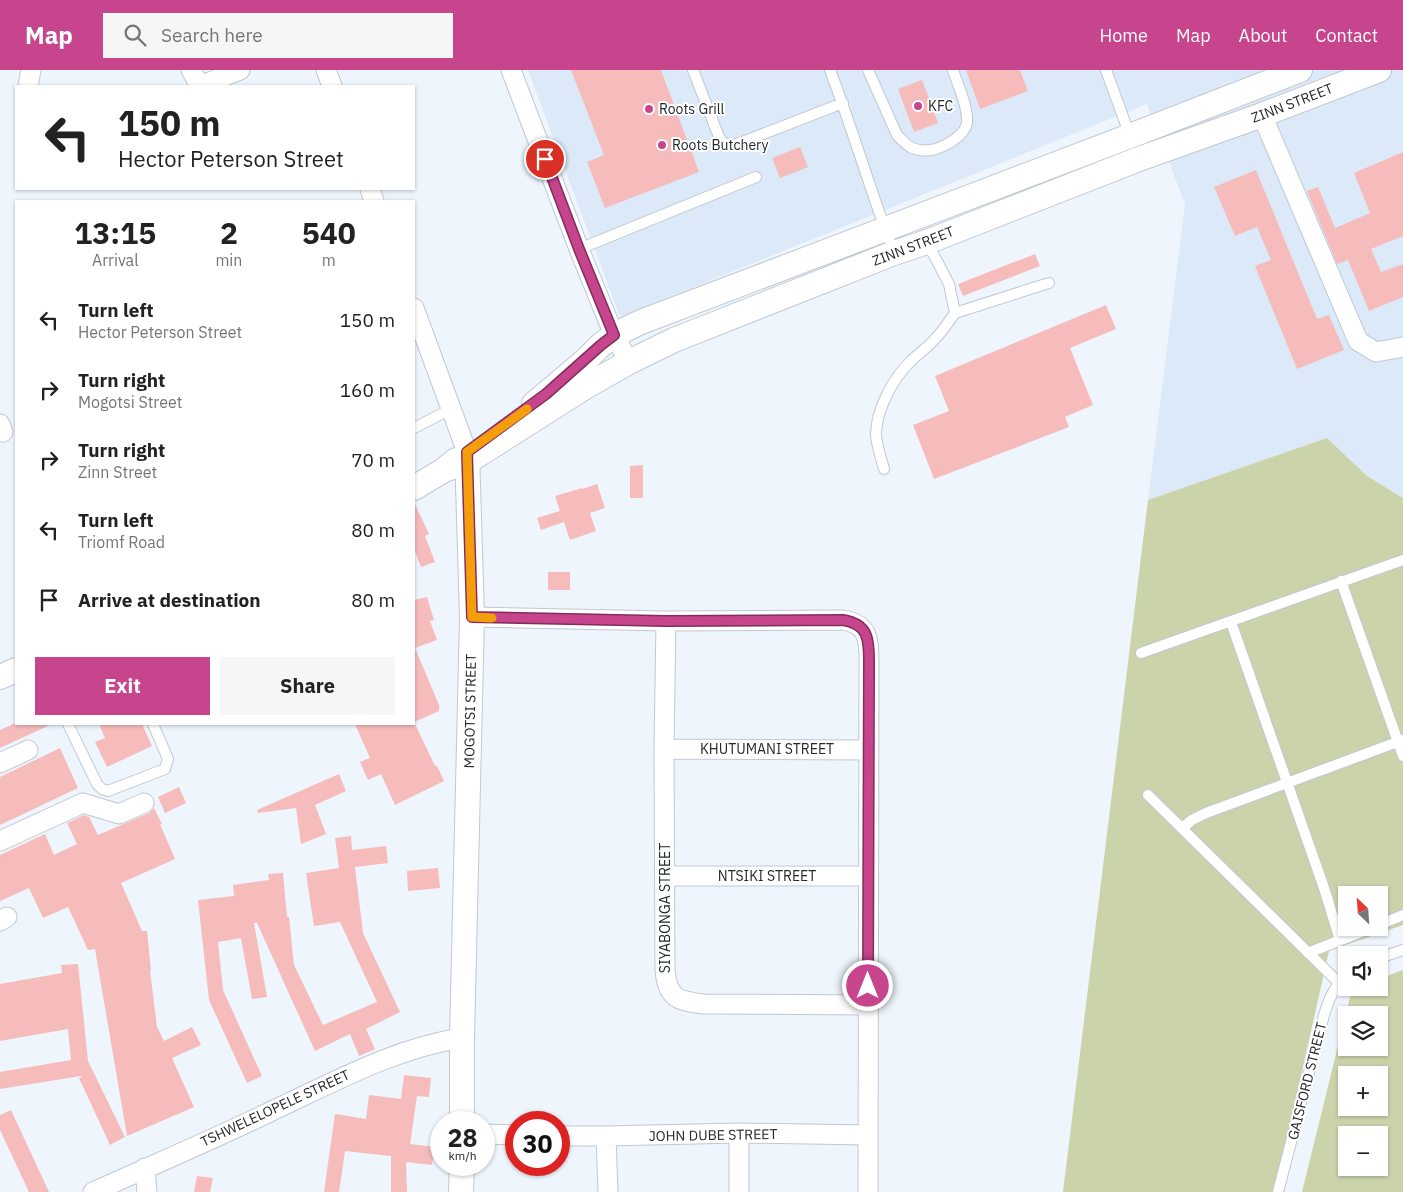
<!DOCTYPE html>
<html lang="en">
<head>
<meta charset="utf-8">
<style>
  body { margin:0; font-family:"IBM Plex Sans",sans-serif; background:#f6f6f6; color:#222; height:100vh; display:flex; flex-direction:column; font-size:19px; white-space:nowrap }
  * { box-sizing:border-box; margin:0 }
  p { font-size:16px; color:#767676 }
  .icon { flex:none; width:28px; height:28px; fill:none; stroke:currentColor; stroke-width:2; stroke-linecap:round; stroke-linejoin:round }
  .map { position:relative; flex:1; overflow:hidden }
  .panel { position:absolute; left:15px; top:130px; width:400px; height:525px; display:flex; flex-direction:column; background:#fff; border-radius:0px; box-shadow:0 1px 4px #0004 }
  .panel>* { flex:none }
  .guide { position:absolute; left:15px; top:15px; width:400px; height:105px; border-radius:0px; box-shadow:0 1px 4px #0004; background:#fff; color:#222; overflow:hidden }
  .needle { width:32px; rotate:335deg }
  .buttons { position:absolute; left:1338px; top:816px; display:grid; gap:10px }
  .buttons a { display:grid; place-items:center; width:50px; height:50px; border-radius:0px; background:#fff; box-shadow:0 1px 4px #0004; font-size:25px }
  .speed { position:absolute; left:430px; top:1041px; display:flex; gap:10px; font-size:25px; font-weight:700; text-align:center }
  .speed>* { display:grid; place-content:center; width:65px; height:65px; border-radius:50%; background:#fff; box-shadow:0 1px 4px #0004; line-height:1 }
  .speed small { font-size:12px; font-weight:400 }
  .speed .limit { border:8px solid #d22; background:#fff; color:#111 }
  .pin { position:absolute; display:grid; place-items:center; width:42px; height:42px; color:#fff; margin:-21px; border:2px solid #fff; border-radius:50%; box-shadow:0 1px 5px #0007 }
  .me { position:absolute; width:55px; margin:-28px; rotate:0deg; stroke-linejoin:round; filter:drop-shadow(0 0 4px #0008) }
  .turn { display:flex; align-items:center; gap:18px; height:105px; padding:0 20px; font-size:22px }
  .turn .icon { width:65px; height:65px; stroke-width:2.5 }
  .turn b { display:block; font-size:35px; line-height:42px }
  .eta { display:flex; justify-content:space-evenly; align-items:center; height:85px; text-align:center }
  .eta b { font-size:30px; font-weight:800; line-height:35px }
  .cta { display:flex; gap:10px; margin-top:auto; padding:10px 20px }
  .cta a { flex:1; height:58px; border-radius:0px; background:#c6458d; color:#fff; font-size:20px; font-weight:800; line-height:58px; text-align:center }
  .cta a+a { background:#f6f6f6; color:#222 }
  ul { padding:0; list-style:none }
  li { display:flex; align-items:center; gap:15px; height:70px; padding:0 20px }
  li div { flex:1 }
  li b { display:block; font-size:19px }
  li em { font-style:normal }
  header { display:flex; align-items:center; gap:30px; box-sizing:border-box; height:70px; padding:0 25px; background:#c6458d; color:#fff }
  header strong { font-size:24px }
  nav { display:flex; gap:28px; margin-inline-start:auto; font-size:18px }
  .search { width:350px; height:45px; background:#f6f6f6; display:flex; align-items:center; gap:12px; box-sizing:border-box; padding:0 18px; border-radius:0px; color:#767676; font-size:19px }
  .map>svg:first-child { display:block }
</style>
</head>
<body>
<header>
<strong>Map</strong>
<div class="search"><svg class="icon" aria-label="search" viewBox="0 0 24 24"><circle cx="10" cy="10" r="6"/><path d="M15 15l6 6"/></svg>Search here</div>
<nav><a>Home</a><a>Map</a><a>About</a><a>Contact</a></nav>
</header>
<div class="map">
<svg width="1403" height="1122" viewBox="0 0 1403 1122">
  <rect width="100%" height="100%" fill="#eef5fd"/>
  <path fill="#dbe9f9" d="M 528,0 L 1403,0 L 1403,428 L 1367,406 L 1327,368 L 1148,430 L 1185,134 L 1147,34 L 620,247 Z"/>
  <path fill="#cbd3ab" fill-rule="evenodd" d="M 1327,368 L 1367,406 L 1403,428 L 1403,855 L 1329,881 L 1275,1122 L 1063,1122 L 1148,430 ZM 1346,825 L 1379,825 L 1379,858 L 1346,858 Z
    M 1403,900 L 1403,1122 L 1302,1122 L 1352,919 L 1355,918 L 1379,918 L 1379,909 ZM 1346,945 L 1379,945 L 1379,978 L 1346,978 ZM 1346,1005 L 1379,1005 L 1379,1038 L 1346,1038 ZM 1346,1065 L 1379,1065 L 1379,1098 L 1346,1098 Z"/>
  <path fill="#f6bcbb" d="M 571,0 L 661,0 L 699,102 L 605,138 L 587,92 L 604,85 Z
    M 966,0 L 1020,0 L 1028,21 L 980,39 Z
    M 922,10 L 938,53 L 914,62 L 898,19 Z
    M 800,77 L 808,97 L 780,108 L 772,88 Z
    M 1403,82 L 1403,166 L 1371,179 L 1381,202 L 1403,194 L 1403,227 L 1369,241 L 1348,190 L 1337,194 L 1307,121 L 1318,117 L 1335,158 L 1370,143 L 1354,103 Z
    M 1256,100 L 1317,249 L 1329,245 L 1344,280 L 1297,299 L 1255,196 L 1271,190 L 1257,157 L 1235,166 L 1214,117 Z
    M 1035,184 L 1040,196 L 963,226 L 958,214 Z
    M 1106,235 L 1116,259 L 1070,278 L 1093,335 L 1065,347 L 1069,357 L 934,409 L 913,355 L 949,341 L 935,306 Z
    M 643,395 L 643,428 L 630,428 L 630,396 Z
    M 597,414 L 605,438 L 590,443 L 596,461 L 570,470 L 564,452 L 541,460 L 537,448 L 560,441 L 555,426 L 582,418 L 582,419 Z
    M 414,432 L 429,464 L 425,466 L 435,492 L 421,497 L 414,479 Z
    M 548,502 L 570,502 L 570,520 L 548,520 Z
    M 427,527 L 434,550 L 430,551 L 437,570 L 415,578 L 439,635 L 439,641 L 414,652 L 414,530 Z
    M 13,654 L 52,654 L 0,678 L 0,660 Z
    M 99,654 L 142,654 L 152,676 L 107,697 L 95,672 L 105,668 Z
    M 355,654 L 415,654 L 435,696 L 437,696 L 444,711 L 395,735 L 381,704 L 368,710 L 360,692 L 370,688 Z
    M 60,678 L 78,718 L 0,755 L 0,707 Z
    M 339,704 L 346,721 L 315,735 L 326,764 L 301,774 L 296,738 L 258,743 L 257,740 Z
    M 179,717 L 186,733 L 165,743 L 158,727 Z
    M 154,738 L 162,754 L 160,754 L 175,789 L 121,813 L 142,861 L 147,861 L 151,901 L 150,901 L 157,957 L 164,971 L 192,957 L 201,975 L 172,988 L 194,1037 L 127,1066 L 95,879 L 88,880 L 68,837 L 43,848 L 29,818 L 0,831 L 0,785 L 45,764 L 54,785 L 77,774 L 67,753 L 84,745 L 89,747 L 98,765 L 149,743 Z
    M 351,766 L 352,780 L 386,776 L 388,793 L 355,797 L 363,863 L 400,942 L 366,959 L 375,979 L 359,986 L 350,964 L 315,981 L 257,853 L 254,853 L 267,927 L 252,929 L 241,868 L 218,872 L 223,920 L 262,1006 L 247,1013 L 209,930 L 198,830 L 234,826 L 233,815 L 269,810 L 268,804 L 283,803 L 287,847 L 289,847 L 294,895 L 323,955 L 377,932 L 340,852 L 314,856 L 306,803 L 339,798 L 335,768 Z
    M 438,798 L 440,818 L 408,821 L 407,801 Z
    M 78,894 L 88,991 L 125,1067 L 110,1075 L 79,1008 L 82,1007 L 81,1006 L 0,1019 L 0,1002 L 71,990 L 68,959 L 0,971 L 0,914 L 62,903 L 61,895 Z
    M 404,1005 L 431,1008 L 429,1027 L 417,1026 L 410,1074 L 435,1077 L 432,1095 L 406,1092 L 407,1122 L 391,1122 L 391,1086 L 345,1081 L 339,1122 L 324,1122 L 335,1044 L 366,1049 L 369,1025 L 401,1029 Z
    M 11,1040 L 49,1122 L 29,1122 L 0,1060 L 0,1045 Z
    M 197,1106 L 213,1108 L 210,1122 L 194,1122 Z"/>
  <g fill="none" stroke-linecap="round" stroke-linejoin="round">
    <g stroke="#c0c8d2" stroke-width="12">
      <path id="service" d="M 693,0 L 719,67 C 723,74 729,77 737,74 L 843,33
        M 830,0 C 853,60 871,123 894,183
        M 868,0 L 897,65 C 902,70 906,75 912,78 C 917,80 925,81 931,80 C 943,78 965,66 967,53 C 968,36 958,16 953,0
        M 1106,0 L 1130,66
        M 579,179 L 756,107
        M 955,243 L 1049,213
        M 414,358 L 451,339
        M 884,399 C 881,388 877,377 876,365 C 876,340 893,308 911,291 C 918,284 927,278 934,270 C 942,262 948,253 955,243 L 949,214 L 927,172
        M 1341,511 L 1403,686
        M 1231,552 L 1324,818 L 1340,870
        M 1141,583 L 1403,490
        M 68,654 L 97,714 L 102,719 L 108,721 L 165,699 L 168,689 L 153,654
        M 1148,725 L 1339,913
        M 1182,758 L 1192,750 L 1206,743 L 1403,670
        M 1379,855 L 1403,845
        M 1308,883 L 1371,858
        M 1379,888 L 1403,880
        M 1278,1122 L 1324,945 C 1329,929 1334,917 1346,906"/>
    </g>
    <g stroke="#c0c8d2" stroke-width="21">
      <path id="minor" d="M 191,0 L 200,16
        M 326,0 L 332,16
        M 511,0 L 579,179 L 614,265 L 629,292
        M 28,16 L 31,0
        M 200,16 L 240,0
        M 1262,45 L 1358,271 L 1376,282 L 1403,277
        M 370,119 L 374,131
        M 414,238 L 467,382
        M 0,354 L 3,362
        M 472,547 L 666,551 L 843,550 C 868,554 869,569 869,590 L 868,1122
        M 666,551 L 664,679 L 665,900 C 667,928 678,931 703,934 L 868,935
        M 664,679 L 869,680
        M 0,693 L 28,680
        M 0,771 L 83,733 L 119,744 L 144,733
        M 665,806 L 868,806
        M 0,851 L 7,847
        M 484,1064 L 516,1065
        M 559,1066 L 606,1066 L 739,1063 L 868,1065
        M 606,1066 L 608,1122
        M 145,1098 L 147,1122
        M 93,1122 C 155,1094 217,1068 278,1038 C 338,1010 396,978 462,968
        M 739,1122 L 739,1063"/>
    </g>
    <g stroke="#c0c8d2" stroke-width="26">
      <path id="tertiary" d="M 534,334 L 586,290 L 601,275 L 614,265 L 641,252 L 1130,66 L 1300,0
        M 444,400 L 467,392 L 585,317 L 629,292 L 674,270 L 894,183 L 927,172 L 1139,89 L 1262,45 L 1379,0
        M 414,418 L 444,400 L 456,390
        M 0,607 L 16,600
        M 462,1052 L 462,968 L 472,547 L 467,382
        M 461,1122 L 462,1095"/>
    </g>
    <use href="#service" stroke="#fff" stroke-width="10"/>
    <use href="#minor" stroke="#fff" stroke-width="19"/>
    <use href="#tertiary" stroke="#fff" stroke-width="24"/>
  </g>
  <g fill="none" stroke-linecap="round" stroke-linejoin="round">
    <g stroke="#812d5c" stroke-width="12">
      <path id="route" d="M 545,89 L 579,179 L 614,265 L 601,275 L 546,324 L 467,382 L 472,547 L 666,551 L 843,550 C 868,554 869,569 869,590 L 868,916"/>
    </g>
    <use href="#route" stroke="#c6458d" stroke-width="9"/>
    <path stroke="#f59e0b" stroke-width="9" d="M 492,548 L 472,547 L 467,382 L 527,339"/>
  </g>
  <g fill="#c6458d" stroke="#fff" stroke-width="2">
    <circle cx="918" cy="36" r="5"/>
    <circle cx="649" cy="39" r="5"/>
    <circle cx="662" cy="75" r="5"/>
  </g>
  <g text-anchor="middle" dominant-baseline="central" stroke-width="4" stroke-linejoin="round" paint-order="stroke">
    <g font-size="14" fill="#25292c" stroke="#fff">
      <text transform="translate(1292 33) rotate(-21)">ZINN STREET</text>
      <text transform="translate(913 176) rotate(-21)">ZINN STREET</text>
      <text transform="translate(470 641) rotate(-89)">MOGOTSI STREET</text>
      <text x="767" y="679">KHUTUMANI STREET</text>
      <text x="767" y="806">NTSIKI STREET</text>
      <text transform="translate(665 838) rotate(-90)">SIYABONGA STREET</text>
      <text transform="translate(1307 1011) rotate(-76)">GAISFORD STREET</text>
      <text transform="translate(275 1038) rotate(-25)">TSHWELELOPELE STREET</text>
      <text transform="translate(713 1065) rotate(-1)">JOHN DUBE STREET</text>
    </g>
    <g font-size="14" fill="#25292c" stroke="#fff" text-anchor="start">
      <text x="928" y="36">KFC</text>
      <text x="659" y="39">Roots Grill</text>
      <text x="672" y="75">Roots Butchery</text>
    </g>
  </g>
</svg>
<div class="buttons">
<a><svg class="needle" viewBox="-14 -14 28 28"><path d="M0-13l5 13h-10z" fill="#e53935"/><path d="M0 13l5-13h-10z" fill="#767676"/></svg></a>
<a><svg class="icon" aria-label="sound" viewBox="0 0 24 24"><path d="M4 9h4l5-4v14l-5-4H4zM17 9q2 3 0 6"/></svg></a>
<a><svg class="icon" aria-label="layers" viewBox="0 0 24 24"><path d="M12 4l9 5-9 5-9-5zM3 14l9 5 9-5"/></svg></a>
<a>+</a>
<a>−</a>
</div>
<div class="speed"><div>28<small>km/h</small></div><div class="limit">30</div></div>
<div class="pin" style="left:545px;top:89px;background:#d93025"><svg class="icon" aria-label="arrive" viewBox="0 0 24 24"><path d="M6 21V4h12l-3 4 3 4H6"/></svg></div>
<svg class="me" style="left:868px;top:916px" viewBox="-20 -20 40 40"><circle r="17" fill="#c6458d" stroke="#fff" stroke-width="3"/><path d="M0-11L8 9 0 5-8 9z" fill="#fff"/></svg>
<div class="guide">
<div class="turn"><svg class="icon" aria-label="left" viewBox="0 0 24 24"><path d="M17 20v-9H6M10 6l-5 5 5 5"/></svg><div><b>150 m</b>Hector Peterson Street</div></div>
</div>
<section class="panel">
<div class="eta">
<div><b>13:15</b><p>Arrival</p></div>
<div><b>2</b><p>min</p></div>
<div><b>540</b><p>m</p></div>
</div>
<ul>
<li><svg class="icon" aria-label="left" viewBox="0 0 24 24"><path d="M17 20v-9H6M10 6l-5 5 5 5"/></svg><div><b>Turn left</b><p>Hector Peterson Street</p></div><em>150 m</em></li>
<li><svg class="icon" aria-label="right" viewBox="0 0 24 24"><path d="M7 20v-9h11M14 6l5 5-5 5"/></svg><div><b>Turn right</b><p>Mogotsi Street</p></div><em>160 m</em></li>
<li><svg class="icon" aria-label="right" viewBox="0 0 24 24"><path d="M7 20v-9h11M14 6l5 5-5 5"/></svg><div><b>Turn right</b><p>Zinn Street</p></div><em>70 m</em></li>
<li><svg class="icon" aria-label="left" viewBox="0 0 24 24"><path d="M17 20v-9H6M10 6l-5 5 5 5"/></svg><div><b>Turn left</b><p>Triomf Road</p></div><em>80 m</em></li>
<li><svg class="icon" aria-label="arrive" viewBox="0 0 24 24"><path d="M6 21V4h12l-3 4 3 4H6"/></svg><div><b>Arrive at destination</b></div><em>80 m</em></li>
</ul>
<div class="cta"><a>Exit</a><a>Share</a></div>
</section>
</div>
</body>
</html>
